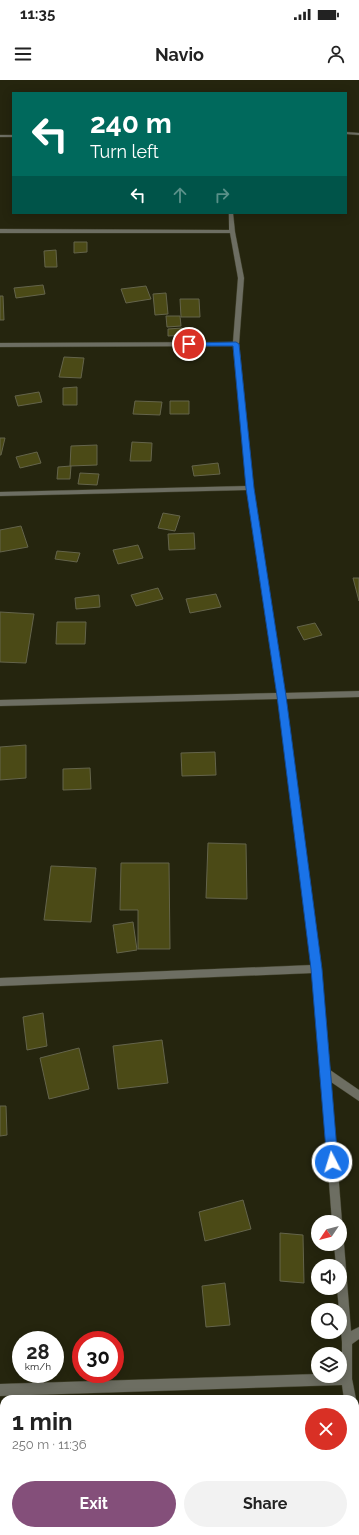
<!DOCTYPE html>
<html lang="en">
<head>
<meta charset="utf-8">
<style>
  body { margin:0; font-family:Raleway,sans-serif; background:#f2f2f2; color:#222; height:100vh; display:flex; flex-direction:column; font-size:15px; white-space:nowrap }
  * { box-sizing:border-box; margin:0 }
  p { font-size:13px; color:#767676 }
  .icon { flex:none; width:22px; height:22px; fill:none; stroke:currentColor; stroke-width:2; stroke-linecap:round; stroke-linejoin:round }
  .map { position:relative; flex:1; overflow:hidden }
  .panel { position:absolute; left:0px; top:1315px; width:359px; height:140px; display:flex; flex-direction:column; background:#fff; border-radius:12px 12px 0 0; box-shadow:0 2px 10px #0003 }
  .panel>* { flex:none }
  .guide { position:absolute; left:12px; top:12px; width:335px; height:122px; border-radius:0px; box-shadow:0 2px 10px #0003; background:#00695c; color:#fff; overflow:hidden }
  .needle { width:26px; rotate:235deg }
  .tools { position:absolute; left:311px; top:1135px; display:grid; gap:8px }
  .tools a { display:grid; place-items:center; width:36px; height:36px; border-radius:50%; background:#fff; box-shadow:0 2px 10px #0003; font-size:20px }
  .speed { position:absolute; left:12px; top:1251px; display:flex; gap:8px; font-size:20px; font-weight:700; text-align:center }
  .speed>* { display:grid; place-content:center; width:52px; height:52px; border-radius:50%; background:#fff; box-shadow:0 2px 10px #0003; line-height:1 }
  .speed small { font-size:10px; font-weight:400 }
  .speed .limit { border:6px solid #d22; background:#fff; color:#111 }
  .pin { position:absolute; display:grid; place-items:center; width:34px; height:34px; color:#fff; margin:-17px; border:2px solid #fff; border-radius:50%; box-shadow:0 1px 4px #0007 }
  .me { position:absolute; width:44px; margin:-22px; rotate:355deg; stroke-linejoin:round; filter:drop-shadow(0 0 3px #0008) }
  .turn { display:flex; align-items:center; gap:14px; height:84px; padding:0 12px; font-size:18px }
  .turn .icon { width:52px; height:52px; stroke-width:2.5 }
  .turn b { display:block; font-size:28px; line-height:34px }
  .lanes { display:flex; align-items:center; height:38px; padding:0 12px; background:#0003; justify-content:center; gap:20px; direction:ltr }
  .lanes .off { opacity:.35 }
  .round { display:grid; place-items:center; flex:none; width:42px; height:42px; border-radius:21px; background:#f2f2f2 }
  .headline { display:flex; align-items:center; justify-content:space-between; height:68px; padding:0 12px }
  h1 { font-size:24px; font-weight:700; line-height:30px }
  .button { display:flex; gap:8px; margin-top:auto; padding:8px 12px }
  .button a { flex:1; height:46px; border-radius:24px; background:#844f7a; color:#fff; font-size:16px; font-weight:700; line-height:46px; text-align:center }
  .button a+a { background:#f2f2f2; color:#222 }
  .status { display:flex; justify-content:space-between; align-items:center; height:28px; padding:0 20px; background:#fff; direction:ltr }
  .status svg { height:11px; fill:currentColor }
  header { display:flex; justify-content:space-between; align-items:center; height:52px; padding:0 12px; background:#fff; font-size:18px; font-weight:700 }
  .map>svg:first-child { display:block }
</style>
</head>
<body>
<div class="status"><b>11:35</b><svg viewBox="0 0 49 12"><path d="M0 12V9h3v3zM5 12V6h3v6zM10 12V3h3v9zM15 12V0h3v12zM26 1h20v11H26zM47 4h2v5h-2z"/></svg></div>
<header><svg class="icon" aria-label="menu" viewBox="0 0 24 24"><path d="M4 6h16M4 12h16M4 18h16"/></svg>Navio<svg class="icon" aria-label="person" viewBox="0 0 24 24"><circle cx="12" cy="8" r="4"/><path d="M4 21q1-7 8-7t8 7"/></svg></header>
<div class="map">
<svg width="359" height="1455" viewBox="0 0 359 1455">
  <rect width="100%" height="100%" fill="#25250e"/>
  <path fill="#4b4a16" stroke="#64644b" d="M 74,162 L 87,162 L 87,172 L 74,173 Z
    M 56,170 L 57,187 L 45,187 L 44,171 Z
    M 43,205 L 45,214 L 16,218 L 14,208 Z
    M 146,206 L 151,219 L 126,223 L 121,209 Z
    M 166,213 L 168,234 L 155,235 L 153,214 Z
    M 0,216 L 3,216 L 4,240 L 0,240 Z
    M 180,219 L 199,219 L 200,237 L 181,237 Z
    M 166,236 L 180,236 L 181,246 L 167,247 Z
    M 182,248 L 183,255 L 168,256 L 168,249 Z
    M 64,277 L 84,278 L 81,298 L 59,297 Z
    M 77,307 L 77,325 L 63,325 L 63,308 Z
    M 39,312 L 42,322 L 18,326 L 15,316 Z
    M 135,321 L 162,322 L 160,335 L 133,334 Z
    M 170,321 L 189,321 L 189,334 L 170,334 Z
    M 0,358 L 5,358 L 1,375 L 0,375 Z
    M 132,362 L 152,363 L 151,381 L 130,381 Z
    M 97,365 L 97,385 L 70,386 L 71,366 Z
    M 37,372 L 41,383 L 20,388 L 16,377 Z
    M 218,383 L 220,394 L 194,396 L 192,386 Z
    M 71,386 L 70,399 L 57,399 L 58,387 Z
    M 80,393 L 99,394 L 97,405 L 78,404 Z
    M 163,433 L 180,436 L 175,451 L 158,448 Z
    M 21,446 L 28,467 L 0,472 L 0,450 Z
    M 194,453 L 195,469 L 169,470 L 168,454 Z
    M 138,465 L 143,478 L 118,484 L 113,470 Z
    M 57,471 L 80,473 L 77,482 L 55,479 Z
    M 353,498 L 359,498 L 359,521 Z
    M 158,508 L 163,519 L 136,526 L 131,515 Z
    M 216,514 L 221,527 L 190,533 L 186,519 Z
    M 99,515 L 100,527 L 76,529 L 75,518 Z
    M 0,532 L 34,534 L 26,583 L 0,582 Z
    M 57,542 L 86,542 L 85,564 L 56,564 Z
    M 315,543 L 322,555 L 304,560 L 297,547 Z
    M 26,665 L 26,698 L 0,700 L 0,667 Z
    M 215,672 L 216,695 L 182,696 L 181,673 Z
    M 90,688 L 91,709 L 63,710 L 63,689 Z
    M 208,763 L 246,764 L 247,819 L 206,818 Z
    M 121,783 L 169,783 L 170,869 L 138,869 L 138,830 L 120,830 Z
    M 51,786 L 96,788 L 91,842 L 44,840 Z
    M 133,842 L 137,870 L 117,873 L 113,845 Z
    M 43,933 L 47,966 L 27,970 L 23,937 Z
    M 162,960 L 168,1003 L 118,1009 L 113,966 Z
    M 79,968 L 89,1009 L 49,1019 L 40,978 Z
    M 0,1026 L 6,1026 L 7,1055 L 0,1056 Z
    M 243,1120 L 251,1149 L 205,1161 L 199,1132 Z
    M 280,1153 L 303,1155 L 304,1203 L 280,1201 Z
    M 225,1203 L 230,1245 L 206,1247 L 202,1206 Z
    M 0,1375 L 4,1375 L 4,1451 L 37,1451 L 37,1455 L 0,1455 Z
    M 229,1451 L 272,1451 L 273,1455 L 229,1455 Z"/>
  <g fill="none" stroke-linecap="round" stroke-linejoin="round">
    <g stroke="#41412b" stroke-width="1">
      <path id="minor" d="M 346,52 L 359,53 L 359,55 L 346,54 Z
        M 0,55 L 13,55 L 13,57 L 0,57 Z
        M 229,133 L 233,133 L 235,152 L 244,198 L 239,264 L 253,408 L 284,613 L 359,611 L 359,617 L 285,619 L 321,889 L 330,990 L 359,1010 L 359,1021 L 331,1002 L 342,1142 L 340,1146 L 340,1142 L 332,1142 L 313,893 L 0,906 L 0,898 L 312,885 L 278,619 L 0,626 L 0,620 L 277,613 L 247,410 L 0,416 L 0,412 L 247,406 L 233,266 L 0,267 L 0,263 L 233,262 L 238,198 L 230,153 L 0,153 L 0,149 L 229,150 Z
        M 340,1159 L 343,1160 L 344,1164 L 351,1251 L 359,1247 L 359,1259 L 352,1264 L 352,1299 L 356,1319 L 355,1320 L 355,1319 L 344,1319 L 342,1305 L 0,1316 L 0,1304 L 318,1294 L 318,1296 L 340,1296 L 340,1294 L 342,1294 L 342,1262 L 337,1208 L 340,1208 L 340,1186 L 336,1186 L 334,1164 L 340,1164 Z
        M 355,1348 L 359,1350 L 359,1389 L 355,1387 Z"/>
    </g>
    <use href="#minor" fill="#6d6e62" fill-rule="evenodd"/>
  </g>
  <path fill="#1a73e8" stroke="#114b97" d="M 236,262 L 239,264 L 254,408 L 286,616 L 322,889 L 338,1082 L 336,1086 L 332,1088 L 328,1086 L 327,1082 L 311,889 L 277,616 L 246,408 L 233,266 L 189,266 L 185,264 L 189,263 Z"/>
</svg>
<div class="tools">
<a><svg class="needle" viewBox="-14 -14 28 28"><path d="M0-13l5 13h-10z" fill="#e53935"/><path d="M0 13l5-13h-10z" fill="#767676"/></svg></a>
<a><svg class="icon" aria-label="sound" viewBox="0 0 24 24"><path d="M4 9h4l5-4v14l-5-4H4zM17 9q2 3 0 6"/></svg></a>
<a><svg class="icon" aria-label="search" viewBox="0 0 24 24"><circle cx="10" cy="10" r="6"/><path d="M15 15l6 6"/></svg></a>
<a><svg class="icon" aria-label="layers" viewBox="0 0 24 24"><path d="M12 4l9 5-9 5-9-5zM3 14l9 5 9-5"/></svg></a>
</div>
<div class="speed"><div>28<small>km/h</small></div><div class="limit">30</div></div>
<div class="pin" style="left:189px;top:264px;background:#d93025"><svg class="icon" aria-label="arrive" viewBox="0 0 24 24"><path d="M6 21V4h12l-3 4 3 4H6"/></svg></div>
<svg class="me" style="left:332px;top:1082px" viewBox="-20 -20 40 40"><circle r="17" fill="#1a73e8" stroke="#fff" stroke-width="3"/><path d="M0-11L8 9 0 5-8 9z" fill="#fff"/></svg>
<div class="guide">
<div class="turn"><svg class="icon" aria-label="left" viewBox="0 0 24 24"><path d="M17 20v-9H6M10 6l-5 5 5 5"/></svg><div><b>240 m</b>Turn left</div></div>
<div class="lanes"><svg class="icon" aria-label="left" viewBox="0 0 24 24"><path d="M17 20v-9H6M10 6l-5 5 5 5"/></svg><svg class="icon off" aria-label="ahead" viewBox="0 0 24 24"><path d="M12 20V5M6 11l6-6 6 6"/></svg><svg class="icon off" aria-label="right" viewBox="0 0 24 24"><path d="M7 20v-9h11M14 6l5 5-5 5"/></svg></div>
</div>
<section class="panel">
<div class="headline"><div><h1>1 min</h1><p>250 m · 11:36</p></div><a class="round" style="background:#d93025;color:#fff"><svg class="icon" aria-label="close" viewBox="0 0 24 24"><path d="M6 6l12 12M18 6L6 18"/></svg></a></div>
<div class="button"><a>Exit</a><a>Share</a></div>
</section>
</div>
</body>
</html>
